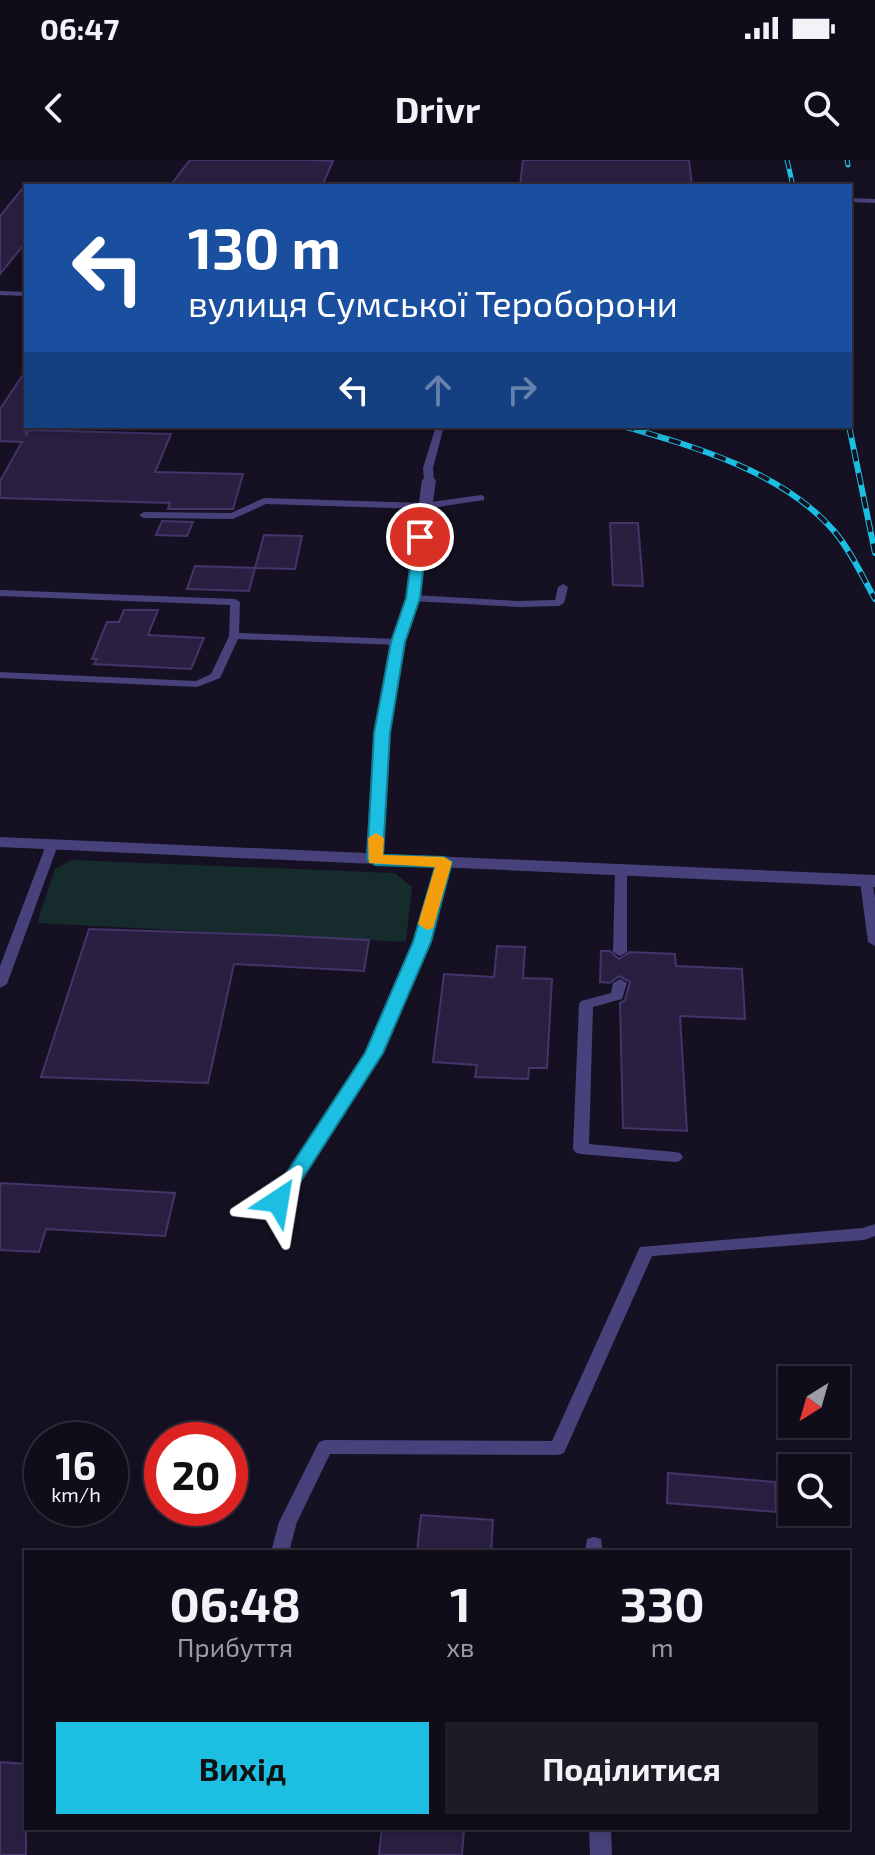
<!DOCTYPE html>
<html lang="uk">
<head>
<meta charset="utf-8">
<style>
  body { margin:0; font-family:"Exo 2",sans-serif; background:#1e1b27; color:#f1f3f6; height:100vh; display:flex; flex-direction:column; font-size:30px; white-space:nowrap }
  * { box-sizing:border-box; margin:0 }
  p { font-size:26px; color:#9c9ca2 }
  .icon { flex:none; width:44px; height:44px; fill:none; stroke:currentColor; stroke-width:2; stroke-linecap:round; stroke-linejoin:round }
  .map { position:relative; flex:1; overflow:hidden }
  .drawer { position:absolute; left:24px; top:1390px; width:826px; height:280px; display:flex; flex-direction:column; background:#100d1a; border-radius:0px; box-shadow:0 4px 12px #0003,0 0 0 2px #302d39 }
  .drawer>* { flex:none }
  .banner { position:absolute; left:24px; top:24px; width:828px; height:244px; border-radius:0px; box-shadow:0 4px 12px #0003,0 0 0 2px #302d39; background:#1a4fa0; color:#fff; overflow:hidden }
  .needle { width:52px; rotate:217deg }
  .controls { position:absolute; left:778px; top:1206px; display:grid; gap:16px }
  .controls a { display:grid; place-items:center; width:72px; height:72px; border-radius:0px; background:#100d1a; box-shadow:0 4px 12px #0003,0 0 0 2px #302d39; font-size:40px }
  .speed { position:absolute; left:24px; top:1262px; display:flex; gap:16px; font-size:40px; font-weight:700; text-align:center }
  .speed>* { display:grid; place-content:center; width:104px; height:104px; border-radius:50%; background:#100d1a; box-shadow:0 4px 12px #0003,0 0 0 2px #302d39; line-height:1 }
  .speed small { font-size:20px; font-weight:400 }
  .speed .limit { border:12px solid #d22; background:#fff; color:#111 }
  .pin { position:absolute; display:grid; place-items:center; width:68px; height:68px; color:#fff; margin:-34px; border:4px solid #fff; border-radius:50%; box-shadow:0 2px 8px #0007 }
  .me { position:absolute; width:88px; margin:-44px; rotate:33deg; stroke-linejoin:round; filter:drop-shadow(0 0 6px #0008) }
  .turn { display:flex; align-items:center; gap:28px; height:168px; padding:0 32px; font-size:36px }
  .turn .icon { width:104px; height:104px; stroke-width:2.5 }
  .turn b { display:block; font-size:56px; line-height:68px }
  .lanes { display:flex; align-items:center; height:76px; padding:0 32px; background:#0003; justify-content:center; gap:40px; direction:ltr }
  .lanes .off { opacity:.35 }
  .eta { display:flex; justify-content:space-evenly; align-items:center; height:136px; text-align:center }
  .eta b { font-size:48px; font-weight:700; line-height:56px }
  .cta { display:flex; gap:16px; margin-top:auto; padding:16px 32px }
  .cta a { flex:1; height:92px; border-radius:0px; background:#1cbee2; color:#111; font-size:32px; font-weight:700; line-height:92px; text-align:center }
  .cta a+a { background:#1e1b27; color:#f1f3f6 }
  .status { display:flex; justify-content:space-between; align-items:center; height:56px; padding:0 40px; background:#100d1a; direction:ltr }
  .status svg { height:22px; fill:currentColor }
  header { display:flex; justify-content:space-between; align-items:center; height:104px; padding:0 32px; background:#100d1a; font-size:36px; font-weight:700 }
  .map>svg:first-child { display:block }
</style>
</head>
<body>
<div class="status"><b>06:47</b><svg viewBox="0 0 49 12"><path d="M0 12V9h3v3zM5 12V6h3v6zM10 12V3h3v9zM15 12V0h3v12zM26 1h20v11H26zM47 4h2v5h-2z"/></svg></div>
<header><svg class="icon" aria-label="back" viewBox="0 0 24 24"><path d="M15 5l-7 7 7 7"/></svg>Drivr<svg class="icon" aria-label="search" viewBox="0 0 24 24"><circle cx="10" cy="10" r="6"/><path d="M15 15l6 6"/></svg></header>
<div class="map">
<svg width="875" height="1695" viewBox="0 0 875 1695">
  <rect width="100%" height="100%" fill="#151122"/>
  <path fill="#152b2c" d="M 72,700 L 395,713 L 412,727 L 406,782 L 37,763 L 55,709 Z"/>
  <path fill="#291f41" stroke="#43346a" stroke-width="2" d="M 190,0 L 313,0 L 333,1 L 322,26 L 170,26 Z
    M 523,0 L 689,0 L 692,26 L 520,26 Z
    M 26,24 L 26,82 L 0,114 L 0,56 Z
    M 26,210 L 26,276 L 29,270 L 171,274 L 155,312 L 243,314 L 233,349 L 168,349 L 170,343 L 0,338 L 0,321 L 22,282 L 0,281 L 0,249 Z
    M 162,361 L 193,362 L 187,376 L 156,375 Z
    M 610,363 L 638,363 L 643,426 L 613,425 Z
    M 264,375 L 302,376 L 295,409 L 255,408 Z
    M 195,406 L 255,408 L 249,431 L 187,429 Z
    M 124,450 L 158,450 L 148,475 L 204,478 L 191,509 L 94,504 L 97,499 L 92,499 L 107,462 L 119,462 Z
    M 89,769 L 271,775 L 369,780 L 364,811 L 234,804 L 208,923 L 41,917 Z
    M 497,786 L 525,787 L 523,818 L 552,819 L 547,908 L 529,908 L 528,919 L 475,917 L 477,905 L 433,902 L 444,814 L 494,817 Z
    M 601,791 L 610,791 L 619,799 L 630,792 L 675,794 L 676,806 L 742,809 L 745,859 L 680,856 L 687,971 L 623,968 L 620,843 L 625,840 L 630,822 L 619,816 L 610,823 L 600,822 Z
    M 0,1023 L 175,1033 L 165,1076 L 46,1069 L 39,1092 L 0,1090 Z
    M 668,1313 L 775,1322 L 776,1352 L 667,1343 Z
    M 421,1355 L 493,1360 L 491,1392 L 417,1392 Z
    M 0,1602 L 26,1604 L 26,1695 L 0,1695 Z
    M 382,1668 L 464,1668 L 462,1695 L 379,1695 Z"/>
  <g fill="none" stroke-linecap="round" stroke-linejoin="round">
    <path fill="#48427c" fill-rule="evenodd" d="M 850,38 L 875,39 L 875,43 L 851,42 Z
      M 0,131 L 26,132 L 26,136 L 0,135 Z
      M 436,266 L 444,266 L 433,308 L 434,320 L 429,323 L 424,320 L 423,308 Z
      M 481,335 L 484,336 L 484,340 L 424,349 L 266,344 L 233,359 L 144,358 L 139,355 L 144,352 L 231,353 L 264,338 L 424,343 Z
      M 563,424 L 568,427 L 564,443 L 559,446 L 519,447 L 413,441 L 408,438 L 413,435 L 519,441 L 555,440 L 558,427 Z
      M 0,430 L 235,439 L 240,442 L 239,473 L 398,479 L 403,482 L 398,485 L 238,479 L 220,518 L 197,527 L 0,518 L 0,512 L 196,521 L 211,514 L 229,476 L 230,445 L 0,436 Z
      M 52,681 L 58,685 L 7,824 L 0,828 L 0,806 L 46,685 Z
      M 444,698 L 450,702 L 429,782 L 381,893 L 284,1045 L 272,1045 L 270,1041 L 272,1037 L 367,893 L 415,782 L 438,702 Z
      M 621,706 L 627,710 L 627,792 L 620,796 L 613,792 L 615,710 Z
      M 866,717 L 872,721 L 875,738 L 875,786 L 868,782 L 860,721 Z
      M 620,819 L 627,823 L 622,839 L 593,847 L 589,984 L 675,992 L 680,993 L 683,997 L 680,1001 L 675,1002 L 581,994 L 576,993 L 573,989 L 579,844 L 581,841 L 611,833 L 613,823 Z
      M 875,1064 L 875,1076 L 864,1080 L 652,1096 L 564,1293 L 558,1295 L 330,1294 L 297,1362 L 289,1392 L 271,1392 L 279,1362 L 319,1282 L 325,1280 L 552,1281 L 640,1087 L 863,1068 Z
      M 594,1377 L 601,1379 L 603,1392 L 585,1392 L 587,1379 Z
      M 589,1668 L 611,1668 L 612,1695 L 590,1695 Z"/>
    <path fill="#48427c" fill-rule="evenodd" d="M 429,316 L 436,320 L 420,438 L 406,482 L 390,573 L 384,694 L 875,715 L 875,727 L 0,687 L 0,677 L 366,693 L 374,573 L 390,482 L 406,438 L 422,320 Z"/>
    <g stroke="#1cbee2" stroke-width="5">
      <path id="rail-far1" d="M 787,0 L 793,26
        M 847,0 L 848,5"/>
    </g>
    <g stroke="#1cbee2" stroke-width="6">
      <path id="rail" d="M 623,266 C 696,287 783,312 834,371 C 851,391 862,416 875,439
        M 849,266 L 875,393"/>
    </g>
    <use href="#rail-far1" stroke="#151122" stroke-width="3" stroke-dasharray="9" stroke-linecap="butt"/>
    <use href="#rail" stroke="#151122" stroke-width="4" stroke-dasharray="12" stroke-linecap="butt"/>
  </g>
  <path fill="#1cbee2" stroke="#127c93" stroke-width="2" d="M 420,373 L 427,377 L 420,438 L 405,482 L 390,573 L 383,695 L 444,697 L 452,702 L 431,782 L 383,893 L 285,1046 L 271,1046 L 268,1041 L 365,893 L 413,782 L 435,707 L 375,705 L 367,700 L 374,573 L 391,482 L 406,438 L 414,377 Z"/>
  <path fill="#f59e0b" d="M 376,673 L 384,678 L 383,695 L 444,697 L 452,702 L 433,768 L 427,770 L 418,764 L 435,707 L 369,703 L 368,678 Z"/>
</svg>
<div class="controls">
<a><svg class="needle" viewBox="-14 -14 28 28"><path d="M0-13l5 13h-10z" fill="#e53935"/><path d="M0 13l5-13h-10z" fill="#9c9ca2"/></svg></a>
<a><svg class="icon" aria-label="search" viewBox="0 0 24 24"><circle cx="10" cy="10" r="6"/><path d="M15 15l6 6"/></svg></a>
</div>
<div class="speed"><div>16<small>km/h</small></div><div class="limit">20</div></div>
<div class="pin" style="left:420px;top:377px;background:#d93025"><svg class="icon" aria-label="arrive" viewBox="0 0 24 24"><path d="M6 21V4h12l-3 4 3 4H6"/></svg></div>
<svg class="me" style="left:278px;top:1041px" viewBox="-20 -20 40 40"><path d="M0-17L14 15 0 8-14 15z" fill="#1cbee2" stroke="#fff" stroke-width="4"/></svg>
<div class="banner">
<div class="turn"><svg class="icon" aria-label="left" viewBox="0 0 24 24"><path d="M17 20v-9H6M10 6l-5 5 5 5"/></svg><div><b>130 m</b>вулиця Сумської Тероборони</div></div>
<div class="lanes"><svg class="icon" aria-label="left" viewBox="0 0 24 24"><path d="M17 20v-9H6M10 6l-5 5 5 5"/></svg><svg class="icon off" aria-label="ahead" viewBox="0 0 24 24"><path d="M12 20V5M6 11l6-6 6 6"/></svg><svg class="icon off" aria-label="right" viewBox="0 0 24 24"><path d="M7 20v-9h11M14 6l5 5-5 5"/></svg></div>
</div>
<section class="drawer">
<div class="eta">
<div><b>06:48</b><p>Прибуття</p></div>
<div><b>1</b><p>хв</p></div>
<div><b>330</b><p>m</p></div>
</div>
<div class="cta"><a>Вихід</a><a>Поділитися</a></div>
</section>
</div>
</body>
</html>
